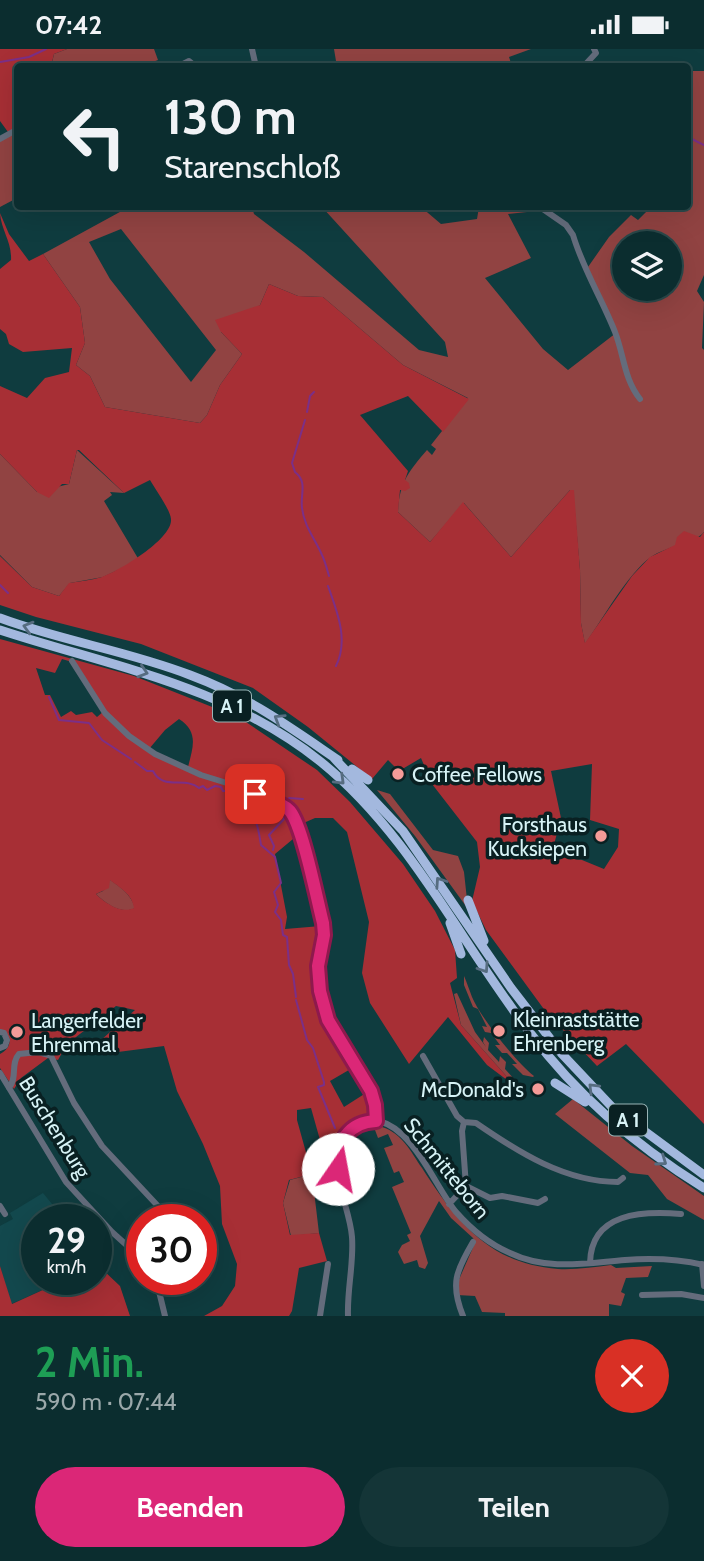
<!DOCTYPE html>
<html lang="de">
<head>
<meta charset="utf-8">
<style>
  body { margin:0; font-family:Cabin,sans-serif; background:#143537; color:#f1f3f6; height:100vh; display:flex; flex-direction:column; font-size:26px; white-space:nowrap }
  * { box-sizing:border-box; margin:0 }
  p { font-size:23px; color:#9aa8aa }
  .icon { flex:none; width:38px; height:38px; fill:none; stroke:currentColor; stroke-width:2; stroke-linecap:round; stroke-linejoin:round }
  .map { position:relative; height:1267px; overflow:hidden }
  .drawer { display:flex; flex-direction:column; background:#0b2d2f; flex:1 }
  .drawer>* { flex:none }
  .hud { position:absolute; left:14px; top:14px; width:677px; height:147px; border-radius:7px; box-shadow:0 7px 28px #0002,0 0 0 2px #2b494b; background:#0b2d2f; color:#f1f3f6; overflow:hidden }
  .fabs { position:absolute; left:612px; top:182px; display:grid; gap:14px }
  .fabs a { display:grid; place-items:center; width:70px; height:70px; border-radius:50%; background:#0b2d2f; box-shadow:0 7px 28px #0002,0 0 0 2px #2b494b; font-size:35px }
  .speed { position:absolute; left:21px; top:1155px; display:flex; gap:14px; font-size:35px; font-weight:700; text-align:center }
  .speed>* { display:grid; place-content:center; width:91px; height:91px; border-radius:50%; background:#0b2d2f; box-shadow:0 7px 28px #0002,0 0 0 2px #2b494b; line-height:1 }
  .speed small { font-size:18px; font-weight:400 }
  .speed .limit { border:10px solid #d22; background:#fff; color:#111 }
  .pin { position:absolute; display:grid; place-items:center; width:60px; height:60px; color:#fff; margin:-30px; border-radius:14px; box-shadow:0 4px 10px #0006 }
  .me { position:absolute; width:77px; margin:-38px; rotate:12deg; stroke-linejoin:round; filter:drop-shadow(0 0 5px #0008) }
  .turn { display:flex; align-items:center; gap:24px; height:147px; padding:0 35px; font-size:32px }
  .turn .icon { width:91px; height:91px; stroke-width:2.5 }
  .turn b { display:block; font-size:49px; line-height:60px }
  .round { display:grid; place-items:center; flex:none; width:74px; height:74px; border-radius:37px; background:#143537 }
  .head { display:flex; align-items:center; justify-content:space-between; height:119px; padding:0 35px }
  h1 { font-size:42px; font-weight:700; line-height:52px; color:#1e9e55 }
  .primary-button { display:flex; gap:14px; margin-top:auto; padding:14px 35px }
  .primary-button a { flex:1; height:80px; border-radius:42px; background:#db2777; color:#fff; font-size:28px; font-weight:700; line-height:80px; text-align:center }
  .primary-button a+a { background:#143537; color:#f1f3f6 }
  .status { display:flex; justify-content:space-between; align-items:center; height:49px; padding:0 35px; background:#0b2d2f; direction:ltr }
  .status svg { height:19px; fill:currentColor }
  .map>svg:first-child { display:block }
</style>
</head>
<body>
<div class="status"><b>07:42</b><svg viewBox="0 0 49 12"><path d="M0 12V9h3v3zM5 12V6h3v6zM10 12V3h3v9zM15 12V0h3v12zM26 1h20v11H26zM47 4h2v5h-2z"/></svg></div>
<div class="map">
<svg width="704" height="1267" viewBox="0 0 704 1267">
  <rect width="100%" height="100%" fill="#0f3c3f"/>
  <path fill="#13494e" d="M 43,1144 L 65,1171 L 37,1171 L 37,1230 L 67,1230 L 11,1255 L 0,1217 L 0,1177 L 13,1170 L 10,1164 Z"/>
  <path fill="#914342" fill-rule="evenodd" d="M 67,0 L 154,0 L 158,11 L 142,17 L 51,18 L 54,5 Z
    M 334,0 L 531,0 L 509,8 L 512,17 L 337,18 Z
    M 688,22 L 704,22 L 704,226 L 697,242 L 704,253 L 702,299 L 704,301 L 704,483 C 696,494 664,498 651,508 C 628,524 602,571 585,595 L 581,574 L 580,521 L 573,441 L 570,441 L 511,508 L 464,454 L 430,493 L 398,463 C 399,434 409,422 427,401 L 432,406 L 436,400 L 431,396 L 468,349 L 403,316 L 323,248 L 298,247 L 269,235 L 260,256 L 221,283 L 242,305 L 220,336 L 207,366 L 200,374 L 105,358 L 90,327 L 76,316 L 85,294 L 80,258 L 43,205 L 129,158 L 252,158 L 254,165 L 304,203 L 419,301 L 448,308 L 445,293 L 322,158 L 421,158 L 441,175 L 477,170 L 479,158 L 528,158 L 527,163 L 508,165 L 531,209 L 485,229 L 543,300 L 568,321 L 616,284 L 588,218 L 609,188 L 631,166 L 638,171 L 648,161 L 645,158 L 688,158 ZM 121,180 L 216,301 L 191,333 L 110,230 L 89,193 ZM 625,194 L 670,194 L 670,240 L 625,240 Z
    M 17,82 L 17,149 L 0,158 L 0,92 Z
    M 77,401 L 124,444 L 110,443 L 112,446 L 104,452 L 139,511 L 103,528 L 70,534 L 59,547 L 32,538 L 0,506 L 0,405 L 37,443 L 69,435 Z
    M 377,741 L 390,745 L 433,801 L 458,807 L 464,823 L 468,860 L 415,787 Z
    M 109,830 C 120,838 131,845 135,859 C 122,866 106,855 96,845 L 103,842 Z
    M 464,927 C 467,934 469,940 472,948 C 481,969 515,1012 534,1027 L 533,1028 L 523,1026 L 512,1015 L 517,1015 L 507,1004 L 502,1004 L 495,996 L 500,996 L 491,984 L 485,983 L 482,977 L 487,978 L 478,960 L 473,958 L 464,936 Z
    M 457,944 L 475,983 L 486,998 L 483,993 L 484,988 L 489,994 L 488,1001 L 499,1013 L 500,1007 L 506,1013 L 505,1020 L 515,1031 L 515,1037 L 461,976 L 454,945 Z
    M 573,1050 L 632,1097 L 704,1147 L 704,1171 L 667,1150 L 648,1126 L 630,1124 L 555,1065 Z
    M 382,1078 C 402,1084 411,1103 422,1119 C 456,1172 489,1215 558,1220 C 575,1221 594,1218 611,1216 L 616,1219 L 652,1217 L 648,1228 L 626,1229 L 621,1243 L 625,1245 L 621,1257 L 609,1255 L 609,1267 L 505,1267 L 505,1264 L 482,1263 L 475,1247 L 457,1246 L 457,1235 L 475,1194 L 473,1189 L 451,1169 L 439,1152 L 420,1187 L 428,1214 L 425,1220 L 419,1218 L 417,1211 L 404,1215 L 398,1203 L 402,1196 L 410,1192 L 407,1186 L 411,1184 L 392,1138 L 404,1133 L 399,1122 L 394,1124 L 384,1099 L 393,1096 L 388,1085 L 378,1089 L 375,1081 Z
    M 312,1125 L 319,1184 L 291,1187 L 283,1154 L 290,1131 Z"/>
  <path fill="#a72f35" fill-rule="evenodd" d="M 0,0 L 67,0 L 54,5 L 51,17 L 18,18 L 17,80 L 8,83 L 0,72 Z
    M 0,164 L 9,185 L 29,212 L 43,205 L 80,258 L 85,294 L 76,316 L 90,327 L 105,358 L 200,374 L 207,366 L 220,336 L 242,305 L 221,283 L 215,271 L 260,256 L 269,235 L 298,247 L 323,248 L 403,316 L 469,350 L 443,383 L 408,347 L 360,366 L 408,422 L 405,431 L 409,434 L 410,439 L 405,442 L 400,441 L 398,463 L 430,493 L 463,453 L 511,508 L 570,441 L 574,441 L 580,521 L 581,574 L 585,594 L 632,527 L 650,508 L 675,496 L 677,488 L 684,482 L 700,488 L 704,483 L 704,1075 L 626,995 L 597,1017 L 546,963 L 486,881 L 472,852 L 480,818 L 477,793 L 432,735 L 421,709 L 399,722 L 388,711 L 372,730 L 308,678 L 253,639 L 141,595 L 36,568 L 0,556 L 0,507 L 32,538 L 59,547 L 69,534 C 80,532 92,531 102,528 C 119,522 173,490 171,470 C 170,460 155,440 150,431 L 124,444 L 79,401 L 77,401 L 69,435 L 62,435 L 49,449 L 37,443 L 0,405 L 0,337 L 27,349 L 45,329 L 69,323 L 72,299 L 23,303 L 9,295 L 6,285 L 0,280 L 0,220 L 11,211 C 12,193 1,181 0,164 ZM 592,715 L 590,771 L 619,780 L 618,798 L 604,820 L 582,811 L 551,807 L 561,769 L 551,722 Z
    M 0,590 L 134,627 L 240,669 L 317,721 L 350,753 L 403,815 L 435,862 L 455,901 L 457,929 L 450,934 L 461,976 L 515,1037 L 487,1016 L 448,968 L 409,1015 L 370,954 L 362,924 L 369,873 L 347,783 L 333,769 L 315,769 L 299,776 L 299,785 L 275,805 L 287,868 L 285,880 L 321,877 L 317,913 L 320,951 L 354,1018 L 330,1032 L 344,1058 L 369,1042 L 373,1061 C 355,1080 343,1067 333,1103 L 320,1091 L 311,1059 L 297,1061 L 297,1071 L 312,1125 L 289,1131 L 283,1154 L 290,1186 L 319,1184 L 327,1212 L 299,1219 L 292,1262 L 289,1267 L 204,1267 L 222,1257 L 235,1237 L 237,1215 L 222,1175 L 220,1137 L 203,1095 L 177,1042 L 164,997 L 95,1006 L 92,999 L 135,961 L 116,957 L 67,995 L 58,1011 L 48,1009 L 21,1029 L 14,1040 L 0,1019 L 0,1005 C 7,1001 11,996 9,988 L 0,982 ZM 62,610 L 72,613 L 104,662 L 97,668 L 92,663 L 76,666 L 71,662 L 61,668 L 50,646 L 45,646 L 36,619 L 55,624 ZM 179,670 C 199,683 193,698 188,718 L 149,700 L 165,681 ZM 110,831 C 120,839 132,845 134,859 C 122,865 106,855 96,845 L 109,839 Z
    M 0,1217 L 12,1255 L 67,1230 L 96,1230 L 96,1221 L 102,1220 L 120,1237 L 130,1267 L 0,1267 Z"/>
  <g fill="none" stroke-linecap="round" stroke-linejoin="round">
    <path stroke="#7b2f87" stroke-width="2" d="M 0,13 L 29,8 L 46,0
      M 688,88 L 704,96
      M 307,363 L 310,347 L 314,343
      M 305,371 L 292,414 L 295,423 C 308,433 300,446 302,459 C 304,477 315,490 322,506 C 325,512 327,520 329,527
      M 0,536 L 8,544
      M 328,537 C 337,562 349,591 336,617
      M 49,648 L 59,671 L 89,674 L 102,691 L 131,710
      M 135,713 L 147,722 L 153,722 C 163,742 185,727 199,739 L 203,737 L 207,741 L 215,737 L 221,738 L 223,742 L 229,742 L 234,746 L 235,754 C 256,759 258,777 261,796 L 275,808 L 281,834 L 274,843 L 278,856 L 275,863 L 281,871 L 283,886 L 287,888 L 289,916 L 293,925 L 296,948
      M 286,754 L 289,749 L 303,750
      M 273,801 L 274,797 L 269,786 L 284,770 L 283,761
      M 296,951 L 307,991 L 313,999 L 324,1033 L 324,1036 L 318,1038 L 335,1079"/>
    <path stroke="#646c7c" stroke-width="6" d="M 252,0 L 256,18
      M 177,18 L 189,12 L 196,18
      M 583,18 L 596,4 L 594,0
      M 0,90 L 18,80
      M 540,158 L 566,176 L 573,186 C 583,220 602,250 615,283 C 624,306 624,330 640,350
      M 72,612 L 105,664 L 129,687 L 155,705 L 201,726 L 243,739 L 269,752 L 283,757 L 290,762 L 298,778 L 323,874 C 324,889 319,902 318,917 C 316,934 322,955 328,970 C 344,1008 375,1026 376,1072
      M 0,983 L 4,984 L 7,991 L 5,997 L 0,999
      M 423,1007 L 457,1067 L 464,1073
      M 0,1024 L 66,1133 L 112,1183 L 142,1210
      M 9,1039 C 18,1028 10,1015 19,1005 L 38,1003 L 51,1007 L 74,1054 L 102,1097 L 171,1171
      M 466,1137 L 462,1082 L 464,1073 L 476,1074 C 518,1103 565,1133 618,1133 L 623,1129
      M 449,1155 L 466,1137 L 490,1149 L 502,1147 L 538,1154 L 545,1150
      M 0,1157 L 5,1165
      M 590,1214 C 591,1163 643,1162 681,1165
      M 702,1215 L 704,1237
      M 156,1230 L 165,1267
      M 642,1246 L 681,1245 L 704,1249
      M 320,1267 L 328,1215
      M 348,1267 C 347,1240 354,1214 352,1188 C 350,1161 333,1131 338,1104 C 340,1092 347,1081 358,1075 C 404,1054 433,1136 456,1163 C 471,1180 489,1195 510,1204 C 547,1222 586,1214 625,1211 C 651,1209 678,1210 704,1216
      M 463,1267 C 450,1235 456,1222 473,1193"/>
    <path stroke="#a3b8de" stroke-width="9" d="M 0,569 C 62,592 128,602 190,626 C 247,647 288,677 338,711
      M 0,581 C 113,618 225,636 321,713 C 411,786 461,895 531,985 C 578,1048 638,1098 704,1139
      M 334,709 L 403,782 L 511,939 L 562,1005 L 612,1058 L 704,1126
      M 352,720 L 368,731
      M 468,851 L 484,892
      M 450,874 L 461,905
      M 555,1034 L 585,1053"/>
  </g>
  <defs><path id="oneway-chevron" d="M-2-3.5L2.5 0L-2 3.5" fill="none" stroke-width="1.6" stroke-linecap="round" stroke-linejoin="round" transform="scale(1.75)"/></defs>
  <g stroke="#566c80">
    <use href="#oneway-chevron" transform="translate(28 578) rotate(-164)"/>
    <use href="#oneway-chevron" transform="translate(143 623) rotate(17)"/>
    <use href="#oneway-chevron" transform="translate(279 670) rotate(-148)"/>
    <use href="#oneway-chevron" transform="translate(340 731) rotate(44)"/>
    <use href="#oneway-chevron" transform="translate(440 833) rotate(-124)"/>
    <use href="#oneway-chevron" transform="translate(484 919) rotate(56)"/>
    <use href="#oneway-chevron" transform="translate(593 1039) rotate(-135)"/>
    <use href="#oneway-chevron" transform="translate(662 1112) rotate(35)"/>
  </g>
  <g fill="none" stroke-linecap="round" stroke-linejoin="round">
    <g stroke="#8e194d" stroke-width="18">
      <path id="route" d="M 255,745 C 265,751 282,753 290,762 C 303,778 317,851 323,874 L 324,886 L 318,917 L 320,942 L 328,971 L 371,1042 L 375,1056 L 376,1072 C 348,1073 336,1094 338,1120"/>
    </g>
    <use href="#route" stroke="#db2777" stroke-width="12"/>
  </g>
  <g fill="#f59b98" stroke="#092022" stroke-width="2.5">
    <circle cx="398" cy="725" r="7"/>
    <circle cx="601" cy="787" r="7"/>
    <circle cx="499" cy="982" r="7"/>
    <circle cx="17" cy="983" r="7"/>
    <circle cx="538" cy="1040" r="7"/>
  </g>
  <g text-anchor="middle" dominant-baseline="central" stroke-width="7" stroke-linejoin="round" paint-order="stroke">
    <g fill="#092022" stroke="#99b4b6" stroke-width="2">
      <rect x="213" y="641.5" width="38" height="31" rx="5"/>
      <rect x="609" y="1055.5" width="38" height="31" rx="5"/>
    </g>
    <g font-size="19" font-weight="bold" fill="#d7f3f6">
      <text x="232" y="657">A 1</text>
      <text x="628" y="1071">A 1</text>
    </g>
    <g font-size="21" fill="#d7f3f6" stroke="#092022" text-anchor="start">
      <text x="412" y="725">Coffee Fellows</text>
      <text x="587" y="775" text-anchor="end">Forsthaus<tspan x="587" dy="24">Kucksiepen</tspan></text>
      <text x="513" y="970">Kleinraststätte<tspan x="513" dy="24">Ehrenberg</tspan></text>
      <text x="31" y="971">Langerfelder<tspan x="31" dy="24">Ehrenmal</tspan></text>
      <text x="524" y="1040" text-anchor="end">McDonald's</text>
    </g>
    <g font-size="21" fill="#d7f3f6" stroke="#092022">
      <text transform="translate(55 1078) rotate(58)">Buschenburg</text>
      <text transform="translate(447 1119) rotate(51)">Schmitteborn</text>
    </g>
  </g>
</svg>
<div class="fabs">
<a><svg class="icon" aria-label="layers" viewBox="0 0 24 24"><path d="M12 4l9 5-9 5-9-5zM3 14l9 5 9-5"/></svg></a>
</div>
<div class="speed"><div>29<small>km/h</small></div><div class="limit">30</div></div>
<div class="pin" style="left:255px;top:745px;background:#d93025"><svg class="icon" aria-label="arrive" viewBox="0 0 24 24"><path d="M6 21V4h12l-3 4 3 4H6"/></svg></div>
<svg class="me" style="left:338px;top:1120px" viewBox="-20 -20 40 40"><circle r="19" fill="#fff"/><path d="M0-13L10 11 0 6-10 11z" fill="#db2777"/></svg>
<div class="hud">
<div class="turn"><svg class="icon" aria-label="left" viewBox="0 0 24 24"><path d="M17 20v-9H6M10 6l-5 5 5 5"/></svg><div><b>130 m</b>Starenschloß</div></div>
</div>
</div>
<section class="drawer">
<div class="head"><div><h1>2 Min.</h1><p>590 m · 07:44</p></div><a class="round" style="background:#d93025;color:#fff"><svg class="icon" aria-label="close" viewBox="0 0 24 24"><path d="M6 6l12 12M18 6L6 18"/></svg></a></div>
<div class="primary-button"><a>Beenden</a><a>Teilen</a></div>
</section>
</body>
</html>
